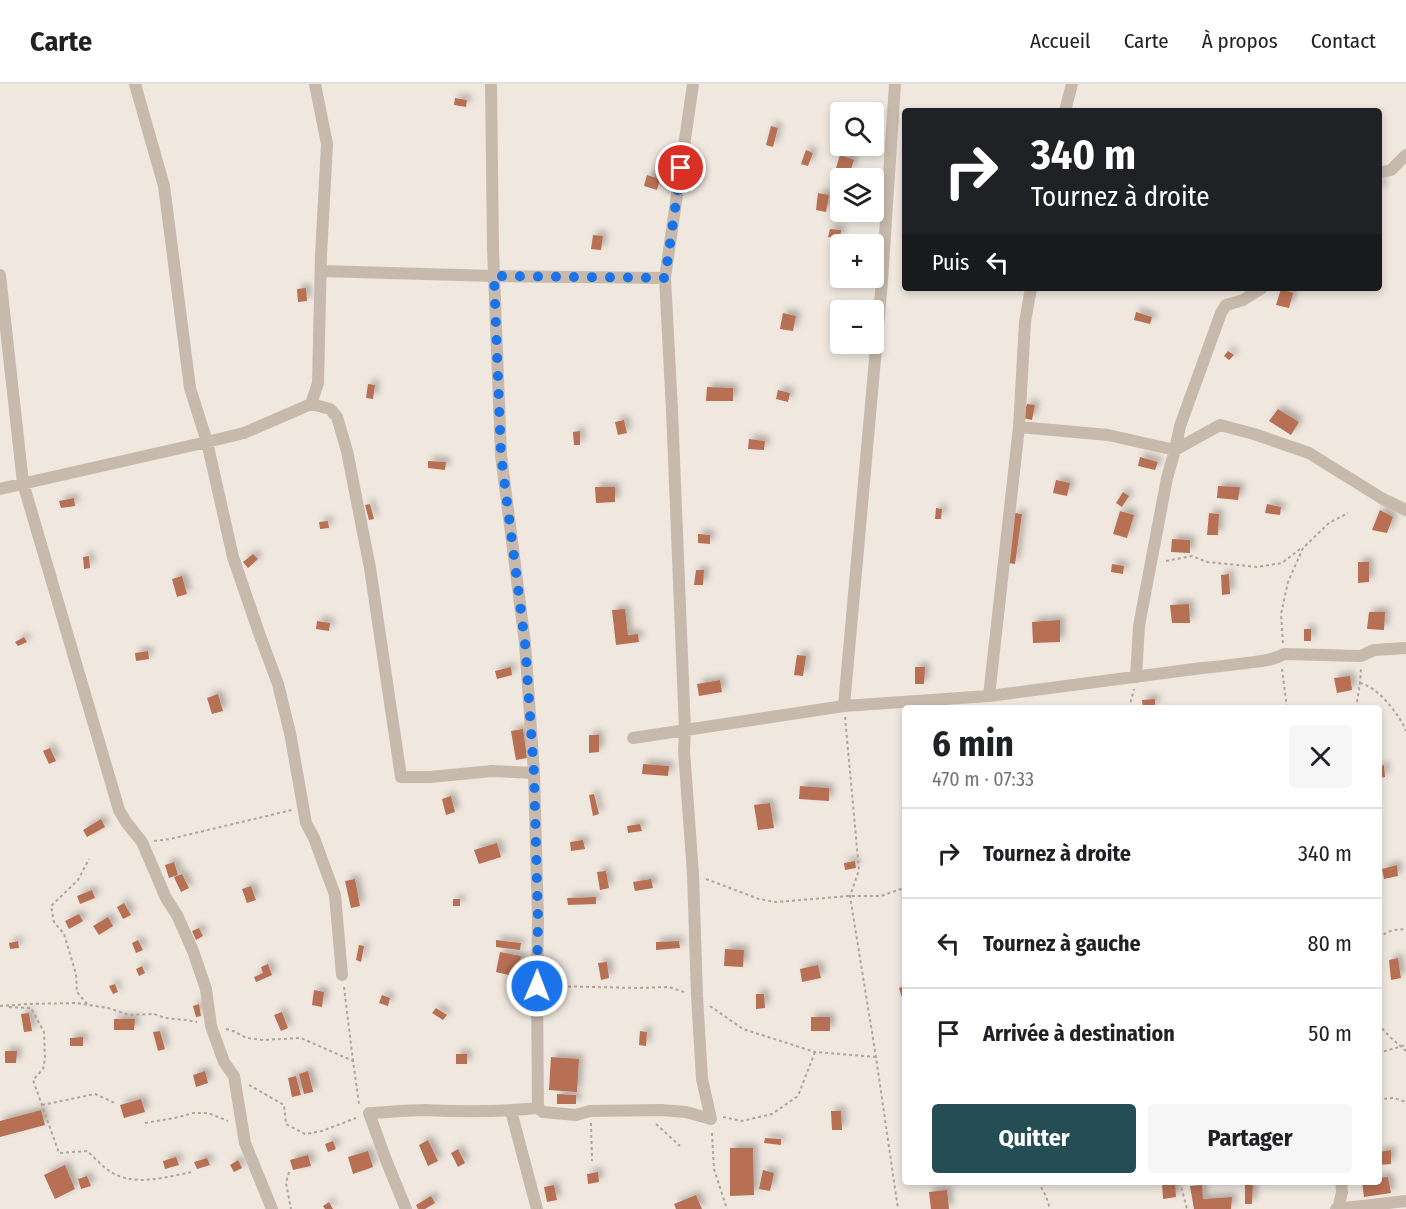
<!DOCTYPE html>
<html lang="fr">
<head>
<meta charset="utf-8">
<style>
  body { margin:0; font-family:"Fira Sans Condensed",sans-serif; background:#f6f6f6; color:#202124; height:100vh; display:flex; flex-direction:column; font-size:22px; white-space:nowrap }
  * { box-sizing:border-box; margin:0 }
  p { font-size:20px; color:#757577 }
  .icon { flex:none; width:33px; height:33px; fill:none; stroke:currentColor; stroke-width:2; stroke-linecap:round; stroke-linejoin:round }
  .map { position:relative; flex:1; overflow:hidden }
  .side { position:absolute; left:902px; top:621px; width:480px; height:480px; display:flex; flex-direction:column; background:#fff; border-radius:6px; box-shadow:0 3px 9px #0003 }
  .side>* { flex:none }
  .hud { position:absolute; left:902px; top:24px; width:480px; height:183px; border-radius:6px; box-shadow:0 3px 9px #0003; background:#202124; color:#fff; overflow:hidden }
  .buttons { position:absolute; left:830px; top:18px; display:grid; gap:12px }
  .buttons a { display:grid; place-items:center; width:54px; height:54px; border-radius:6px; background:#fff; box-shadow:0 3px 9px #0003; font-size:30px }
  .pin { position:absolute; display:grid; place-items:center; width:51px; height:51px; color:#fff; margin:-26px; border:3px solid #fff; border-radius:50%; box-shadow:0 2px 6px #0007 }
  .me { position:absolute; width:66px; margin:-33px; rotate:1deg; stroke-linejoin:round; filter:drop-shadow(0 0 4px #0008) }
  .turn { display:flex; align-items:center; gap:21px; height:126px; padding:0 30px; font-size:27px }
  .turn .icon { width:78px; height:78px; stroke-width:2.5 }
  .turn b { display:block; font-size:42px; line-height:51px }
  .then { display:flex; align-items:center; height:57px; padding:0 30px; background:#0003; gap:12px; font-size:22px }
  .round { display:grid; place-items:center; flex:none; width:63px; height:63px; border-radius:6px; background:#f6f6f6 }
  .headline { display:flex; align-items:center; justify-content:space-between; height:102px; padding:0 30px }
  h1 { font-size:36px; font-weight:700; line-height:45px }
  .primary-button { display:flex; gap:12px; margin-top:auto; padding:12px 30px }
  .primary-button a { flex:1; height:69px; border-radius:6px; background:#244e53; color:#fff; font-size:24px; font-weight:700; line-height:69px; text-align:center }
  .primary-button a+a { background:#f6f6f6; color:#202124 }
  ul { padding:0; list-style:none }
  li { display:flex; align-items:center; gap:18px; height:90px; padding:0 30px; border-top:2px solid #e0e0e0 }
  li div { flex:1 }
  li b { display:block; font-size:22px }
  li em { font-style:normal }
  header { display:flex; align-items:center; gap:36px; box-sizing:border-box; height:84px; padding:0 30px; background:#fff; border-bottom:2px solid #e0e0e0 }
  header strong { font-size:28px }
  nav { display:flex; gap:33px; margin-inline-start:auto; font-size:21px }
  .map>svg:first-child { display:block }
</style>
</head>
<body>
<header>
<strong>Carte</strong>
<nav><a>Accueil</a><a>Carte</a><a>À propos</a><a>Contact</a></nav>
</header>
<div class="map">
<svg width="1406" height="1125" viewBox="0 0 1406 1125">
  <defs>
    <filter id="shadow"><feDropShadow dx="4.5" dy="-4.5" stdDeviation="3" flood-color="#0004"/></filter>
  </defs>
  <rect width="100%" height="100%" fill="#f0e8df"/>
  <path fill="#b86f54" filter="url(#shadow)" d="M 455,14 L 467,16 L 466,23 L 454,21 Z
    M 771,42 L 778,44 L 773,63 L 766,61 Z
    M 806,66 L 813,69 L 808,82 L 801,80 Z
    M 840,71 L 854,76 L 850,88 L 836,84 Z
    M 647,91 L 660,95 L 657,106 L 644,102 Z
    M 1381,95 L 1382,108 L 1378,108 L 1378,96 Z
    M 818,109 L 829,111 L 826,128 L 816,126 Z
    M 830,145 L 841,146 L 840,155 L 828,153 Z
    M 593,151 L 603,152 L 601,166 L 591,165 Z
    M 306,204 L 307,217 L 298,218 L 297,205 Z
    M 1281,205 L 1293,209 L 1289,224 L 1276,221 Z
    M 1136,228 L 1152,233 L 1150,240 L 1134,236 Z
    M 783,229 L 796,232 L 793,247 L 780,245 Z
    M 1228,267 L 1234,271 L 1229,276 L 1224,272 Z
    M 368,300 L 375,301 L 373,315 L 366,314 Z
    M 707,303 L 733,304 L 733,317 L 706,317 Z
    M 778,306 L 790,309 L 788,318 L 776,315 Z
    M 1027,320 L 1035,321 L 1032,336 L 1023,334 Z
    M 1278,325 L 1299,338 L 1291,351 L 1269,337 Z
    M 624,336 L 627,349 L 618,351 L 615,338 Z
    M 580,347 L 580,361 L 574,361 L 573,348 Z
    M 749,355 L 765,357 L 764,366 L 748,365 Z
    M 1140,373 L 1158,378 L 1155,386 L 1138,382 Z
    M 428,377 L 446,378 L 445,386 L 428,384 Z
    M 1056,396 L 1070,399 L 1067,412 L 1053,409 Z
    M 1218,402 L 1240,403 L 1238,416 L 1217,414 Z
    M 595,403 L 615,403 L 615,418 L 596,419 Z
    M 1123,408 L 1129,412 L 1122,423 L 1116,419 Z
    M 74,414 L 75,422 L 61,424 L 59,417 Z
    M 370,420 L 374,435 L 369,436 L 365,421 Z
    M 1267,420 L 1281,423 L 1280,431 L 1265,429 Z
    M 936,424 L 942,425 L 941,435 L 935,435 Z
    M 1380,426 L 1393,433 L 1387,449 L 1372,446 Z
    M 1120,427 L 1134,431 L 1127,454 L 1113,450 Z
    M 1015,429 L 1022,430 L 1015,480 L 1008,479 Z
    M 1209,429 L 1219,430 L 1218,451 L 1207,451 Z
    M 328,437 L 329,444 L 320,445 L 319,438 Z
    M 698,450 L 710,451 L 710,460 L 698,459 Z
    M 1172,455 L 1190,456 L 1190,469 L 1171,468 Z
    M 253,470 L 258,475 L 248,484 L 243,478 Z
    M 89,472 L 90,484 L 84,485 L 83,473 Z
    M 1358,478 L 1369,478 L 1369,498 L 1358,499 Z
    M 1112,480 L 1124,482 L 1123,490 L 1111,488 Z
    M 696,486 L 704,486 L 703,501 L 694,501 Z
    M 1229,490 L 1230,510 L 1222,511 L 1221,491 Z
    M 182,492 L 187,510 L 177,513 L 172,495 Z
    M 1189,520 L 1190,539 L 1172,539 L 1170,521 Z
    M 625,525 L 628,551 L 638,550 L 639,558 L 616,561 L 612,526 Z
    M 1369,528 L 1385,528 L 1384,546 L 1367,545 Z
    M 1060,536 L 1060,558 L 1033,559 L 1032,538 Z
    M 317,537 L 330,539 L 329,547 L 316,545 Z
    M 1304,545 L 1311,545 L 1311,557 L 1304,557 Z
    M 24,553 L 27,558 L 18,562 L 15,558 Z
    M 148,567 L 149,575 L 136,577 L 135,569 Z
    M 797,571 L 806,572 L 803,592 L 794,591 Z
    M 511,583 L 512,591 L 497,595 L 495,587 Z
    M 915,583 L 925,583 L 924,600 L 915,600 Z
    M 1350,592 L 1352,606 L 1337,609 L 1334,594 Z
    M 720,596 L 722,608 L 699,612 L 697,600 Z
    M 218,610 L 223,627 L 212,630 L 207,614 Z
    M 1155,615 L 1155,623 L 1143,624 L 1142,616 Z
    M 523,645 L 527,674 L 516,676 L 511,647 Z
    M 589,651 L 599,651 L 599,668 L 589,669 Z
    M 50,664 L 56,677 L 49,680 L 43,667 Z
    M 643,680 L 669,682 L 668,692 L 642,690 Z
    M 1384,681 L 1385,693 L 1378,694 L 1378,683 Z
    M 800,702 L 829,704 L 829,717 L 799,715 Z
    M 594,710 L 599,730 L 593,732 L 589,711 Z
    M 451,712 L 455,728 L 446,731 L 442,715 Z
    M 770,719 L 774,744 L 758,746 L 754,721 Z
    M 101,735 L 105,743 L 87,753 L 83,746 Z
    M 640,740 L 642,747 L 628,749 L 627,742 Z
    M 583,756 L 585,765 L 571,767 L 570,758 Z
    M 497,759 L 501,773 L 479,780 L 474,766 Z
    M 855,777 L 856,784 L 845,786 L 844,779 Z
    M 174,778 L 178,791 L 169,794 L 165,781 Z
    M 1397,781 L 1398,792 L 1384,795 L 1382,785 Z
    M 606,787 L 609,804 L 600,806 L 597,788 Z
    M 182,790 L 189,804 L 181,808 L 174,793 Z
    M 355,795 L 360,822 L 351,824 L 345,797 Z
    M 651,795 L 653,804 L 635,807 L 633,798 Z
    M 251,802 L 256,816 L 247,819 L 242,805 Z
    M 92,806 L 95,814 L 80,820 L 77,812 Z
    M 596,813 L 596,820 L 568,821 L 567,814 Z
    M 453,815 L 460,815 L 460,822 L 453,822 Z
    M 124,819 L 131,831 L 123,835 L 117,823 Z
    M 79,830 L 83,837 L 69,845 L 65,837 Z
    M 108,833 L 113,842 L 99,851 L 93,842 Z
    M 199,844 L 203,852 L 196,856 L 192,847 Z
    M 138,856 L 143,866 L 136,869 L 132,859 Z
    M 496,856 L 521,859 L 520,866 L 496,863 Z
    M 18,857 L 19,864 L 10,865 L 9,859 Z
    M 679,857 L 680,864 L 656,866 L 656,858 Z
    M 359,861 L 364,862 L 361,878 L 356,876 Z
    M 725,865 L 744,866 L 743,883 L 724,882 Z
    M 500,868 L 521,872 L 517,893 L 496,888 Z
    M 1398,874 L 1401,894 L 1391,896 L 1389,876 Z
    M 607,878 L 609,894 L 601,896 L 598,879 Z
    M 268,880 L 272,891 L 256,898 L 254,893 L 263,889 L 261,883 Z
    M 818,881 L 821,894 L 802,898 L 800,885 Z
    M 142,882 L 145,889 L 139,892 L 136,885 Z
    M 115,900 L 118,908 L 113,910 L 109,902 Z
    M 904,902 L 904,920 L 899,904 Z
    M 314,906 L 324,908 L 322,923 L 312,921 Z
    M 756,910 L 764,910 L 765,924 L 756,925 Z
    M 382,911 L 390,914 L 388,922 L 379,919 Z
    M 199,920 L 201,932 L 196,933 L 193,922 Z
    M 436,924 L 447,931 L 443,936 L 432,929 Z
    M 282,928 L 288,944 L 281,947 L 274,931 Z
    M 29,929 L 32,947 L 24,948 L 21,930 Z
    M 811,933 L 830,933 L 830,947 L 811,947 Z
    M 114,935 L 135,935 L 134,946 L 114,946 Z
    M 160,947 L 165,965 L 158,967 L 153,948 Z
    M 640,947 L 647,948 L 646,962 L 639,961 Z
    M 83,953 L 83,962 L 70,962 L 70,954 Z
    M 5,967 L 17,967 L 16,979 L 5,979 Z
    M 456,970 L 467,970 L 467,980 L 456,980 Z
    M 551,973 L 579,975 L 577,1008 L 549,1006 Z
    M 205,987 L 208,999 L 196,1003 L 193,991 Z
    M 308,987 L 313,1007 L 313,1008 L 304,1010 L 299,990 Z
    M 296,992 L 301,1011 L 292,1013 L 288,994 Z
    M 557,1010 L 576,1011 L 576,1020 L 557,1020 Z
    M 141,1015 L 145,1028 L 124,1034 L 120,1021 Z
    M 41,1026 L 45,1041 L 0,1053 L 0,1037 Z
    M 831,1027 L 841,1027 L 842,1046 L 832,1046 Z
    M 765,1054 L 781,1055 L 781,1061 L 764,1059 Z
    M 428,1056 L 438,1077 L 428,1082 L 419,1061 Z
    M 333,1057 L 336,1065 L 328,1068 L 325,1060 Z
    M 730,1064 L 753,1064 L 754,1111 L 730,1112 Z
    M 458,1065 L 465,1079 L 458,1083 L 451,1069 Z
    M 1391,1066 L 1391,1080 L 1378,1081 L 1378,1068 Z
    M 368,1067 L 373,1083 L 353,1090 L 348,1073 Z
    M 308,1071 L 311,1082 L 293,1086 L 290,1076 Z
    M 176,1073 L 179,1081 L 165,1085 L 163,1077 Z
    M 207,1074 L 210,1081 L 197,1085 L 194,1078 Z
    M 238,1076 L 242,1084 L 234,1088 L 230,1081 Z
    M 65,1081 L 75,1105 L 55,1115 L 44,1091 Z
    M 763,1086 L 774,1089 L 770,1107 L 759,1105 Z
    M 598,1088 L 599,1098 L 588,1100 L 587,1090 Z
    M 87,1092 L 91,1102 L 81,1105 L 78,1095 Z
    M 1388,1093 L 1391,1109 L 1364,1113 L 1362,1098 L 1378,1098 L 1378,1094 Z
    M 1162,1098 L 1175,1098 L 1176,1113 L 1163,1115 Z
    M 1245,1098 L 1253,1098 L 1252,1120 L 1245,1120 Z
    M 554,1101 L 557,1116 L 547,1118 L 544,1103 Z
    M 1202,1101 L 1203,1115 L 1232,1113 L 1231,1125 L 1194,1125 L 1190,1102 Z
    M 947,1106 L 949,1125 L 931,1125 L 929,1108 Z
    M 696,1111 L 702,1125 L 676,1125 L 674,1120 Z
    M 431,1112 L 435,1119 L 425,1125 L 418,1125 L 416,1121 Z
    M 329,1118 L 333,1125 L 325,1125 L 323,1122 Z"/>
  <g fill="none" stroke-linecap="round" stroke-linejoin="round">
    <path stroke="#b3a396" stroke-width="2" stroke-dasharray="3 3" stroke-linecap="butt" d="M 1166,477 L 1192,472 L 1207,478 L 1257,483 L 1282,479 L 1300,465
      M 1283,559 L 1281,530 L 1288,498 L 1303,464 L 1329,439 L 1348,429
      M 1282,585 L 1287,624
      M 1360,599 C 1378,603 1400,631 1406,647
      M 1129,624 L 1134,605
      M 1356,624 L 1360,599 L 1361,584
      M 845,633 L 859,786 L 850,812 L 876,973 L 898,1125
      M 154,757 L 170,755 L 292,726
      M 706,795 L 759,815 L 776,818 L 850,812 L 881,812 L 904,804
      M 1378,853 L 1393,846 L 1406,845
      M 550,902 L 638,904 L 669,903 L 684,908
      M 344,903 L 353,977
      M 87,920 L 77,908 L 76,890 L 64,850 L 54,838 L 51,822 L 78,796 L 89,775
      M 0,922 L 28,920 L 76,919 L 108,924 L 129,931 L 154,930 L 165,934 L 186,936 L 197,938
      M 710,922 L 743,945 L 815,968 L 876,973
      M 9,923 L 31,924 L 44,948 L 45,975 L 43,985 L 33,996 L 59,1069 L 87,1067 C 94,1073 101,1081 108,1086 C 133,1104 165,1093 192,1088
      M 1378,940 L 1390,953 L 1406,967
      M 226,945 L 233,947 L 247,954 L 263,956 L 301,954 L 353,977 L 359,1020
      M 1378,969 L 1406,961
      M 249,1001 L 284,1021 L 286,1040 L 305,1050 L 322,1047 L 356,1034
      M 1378,1015 L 1394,1014 L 1406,1018
      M 42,1021 L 95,1010 L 115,1019
      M 723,1033 L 742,1037 L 772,1030 L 798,1012 L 815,968
      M 145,1039 L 175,1034 L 193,1029 L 208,1029 L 228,1037
      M 591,1039 L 592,1077
      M 656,1040 L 680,1062
      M 712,1049 L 714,1085 L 727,1125
      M 289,1088 L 286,1099 L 291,1125
      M 1038,1098 L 1046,1112 L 1050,1125
      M 1180,1098 L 1187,1125"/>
    <path stroke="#c7b9ac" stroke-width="12" d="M 135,0 L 164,102 L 190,304 L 207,358 L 244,349 L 311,320 L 330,325 L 337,333 L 347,367 L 370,484 L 401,693 L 430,693 L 492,687 L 534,689
      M 1065,27 L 1072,0
      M 1378,89 L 1391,86 L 1406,71
      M 321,187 L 494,192 L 665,194
      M 0,191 L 23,399 L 119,726 L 126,738 L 142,758 L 166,814 L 177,831 L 193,867 L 206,905 L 211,942 L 224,978 L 234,992 L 245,1059 L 272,1125
      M 311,320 L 318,299 L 321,171 L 327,60 L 315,0
      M 1019,343 L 1108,351 L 1175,366 L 1220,341 L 1254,350 L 1309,369 L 1383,415 L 1406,426
      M 0,405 L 207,358 L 233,473 L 259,549 L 278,600 L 290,649 L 306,739 L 314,754 L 335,811 L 342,891
      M 1136,593 L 1139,542 L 1167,394 L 1175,366 L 1180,342 L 1221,229 L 1226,221 L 1243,216 L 1262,204
      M 989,612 L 1019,343 L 1025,238 L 1031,204
      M 844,622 L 882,197 L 895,0
      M 633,654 L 844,622 L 989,612 L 1202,584 C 1217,583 1231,581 1246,579 C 1259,577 1272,577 1284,570 L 1361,572 L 1374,566 L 1406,564
      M 538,1024 L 543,1028 L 576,1031 L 590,1027 L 661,1026 L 686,1028 L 711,1035 L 702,995 L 697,912 L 693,790 L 684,667 L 685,646 L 672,326 L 665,194 L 693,0
      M 511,1027 L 537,1125
      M 369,1029 L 386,1076 L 406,1125
      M 373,1029 C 390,1028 408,1026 425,1026 C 463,1028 500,1028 538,1024 L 537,901 L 538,836 L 534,689 L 525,559 L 501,371 L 493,165 L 491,0
      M 1336,1125 L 1406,1117
      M 1338,1125 L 1342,1108 L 1341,1098"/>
  </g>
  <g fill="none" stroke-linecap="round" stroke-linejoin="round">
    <path stroke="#1a73e8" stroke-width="10" stroke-dasharray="0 18" d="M 537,902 L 538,836 L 534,689 L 525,559 L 501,371 L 494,192 L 665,194 L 681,84"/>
  </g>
</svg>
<div class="buttons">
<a><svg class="icon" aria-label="search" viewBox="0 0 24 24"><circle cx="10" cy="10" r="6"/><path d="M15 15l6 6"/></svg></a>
<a><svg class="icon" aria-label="layers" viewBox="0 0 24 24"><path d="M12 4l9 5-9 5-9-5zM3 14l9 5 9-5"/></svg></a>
<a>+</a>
<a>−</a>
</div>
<div class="pin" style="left:681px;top:84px;background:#d93025"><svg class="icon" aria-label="arrive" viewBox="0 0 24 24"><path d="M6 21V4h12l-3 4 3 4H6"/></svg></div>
<svg class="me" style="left:537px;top:902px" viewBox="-20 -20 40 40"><circle r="17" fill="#1a73e8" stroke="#fff" stroke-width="3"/><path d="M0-11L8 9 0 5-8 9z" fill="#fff"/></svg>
<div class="hud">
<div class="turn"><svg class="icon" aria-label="right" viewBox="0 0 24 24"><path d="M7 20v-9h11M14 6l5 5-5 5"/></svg><div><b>340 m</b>Tournez à droite</div></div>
<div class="then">Puis<svg class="icon" aria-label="left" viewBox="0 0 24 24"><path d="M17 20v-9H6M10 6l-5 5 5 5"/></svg></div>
</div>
<section class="side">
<div class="headline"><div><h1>6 min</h1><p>470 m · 07:33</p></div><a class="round"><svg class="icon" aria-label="close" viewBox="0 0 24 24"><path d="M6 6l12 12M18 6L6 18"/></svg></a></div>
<ul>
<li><svg class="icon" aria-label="right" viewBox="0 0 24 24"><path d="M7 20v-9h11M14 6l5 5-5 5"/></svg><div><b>Tournez à droite</b></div><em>340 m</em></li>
<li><svg class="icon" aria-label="left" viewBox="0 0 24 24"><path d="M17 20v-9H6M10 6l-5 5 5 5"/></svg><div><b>Tournez à gauche</b></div><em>80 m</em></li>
<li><svg class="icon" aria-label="arrive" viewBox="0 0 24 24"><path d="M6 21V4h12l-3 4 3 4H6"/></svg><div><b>Arrivée à destination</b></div><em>50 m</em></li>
</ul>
<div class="primary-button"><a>Quitter</a><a>Partager</a></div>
</section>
</div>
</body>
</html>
